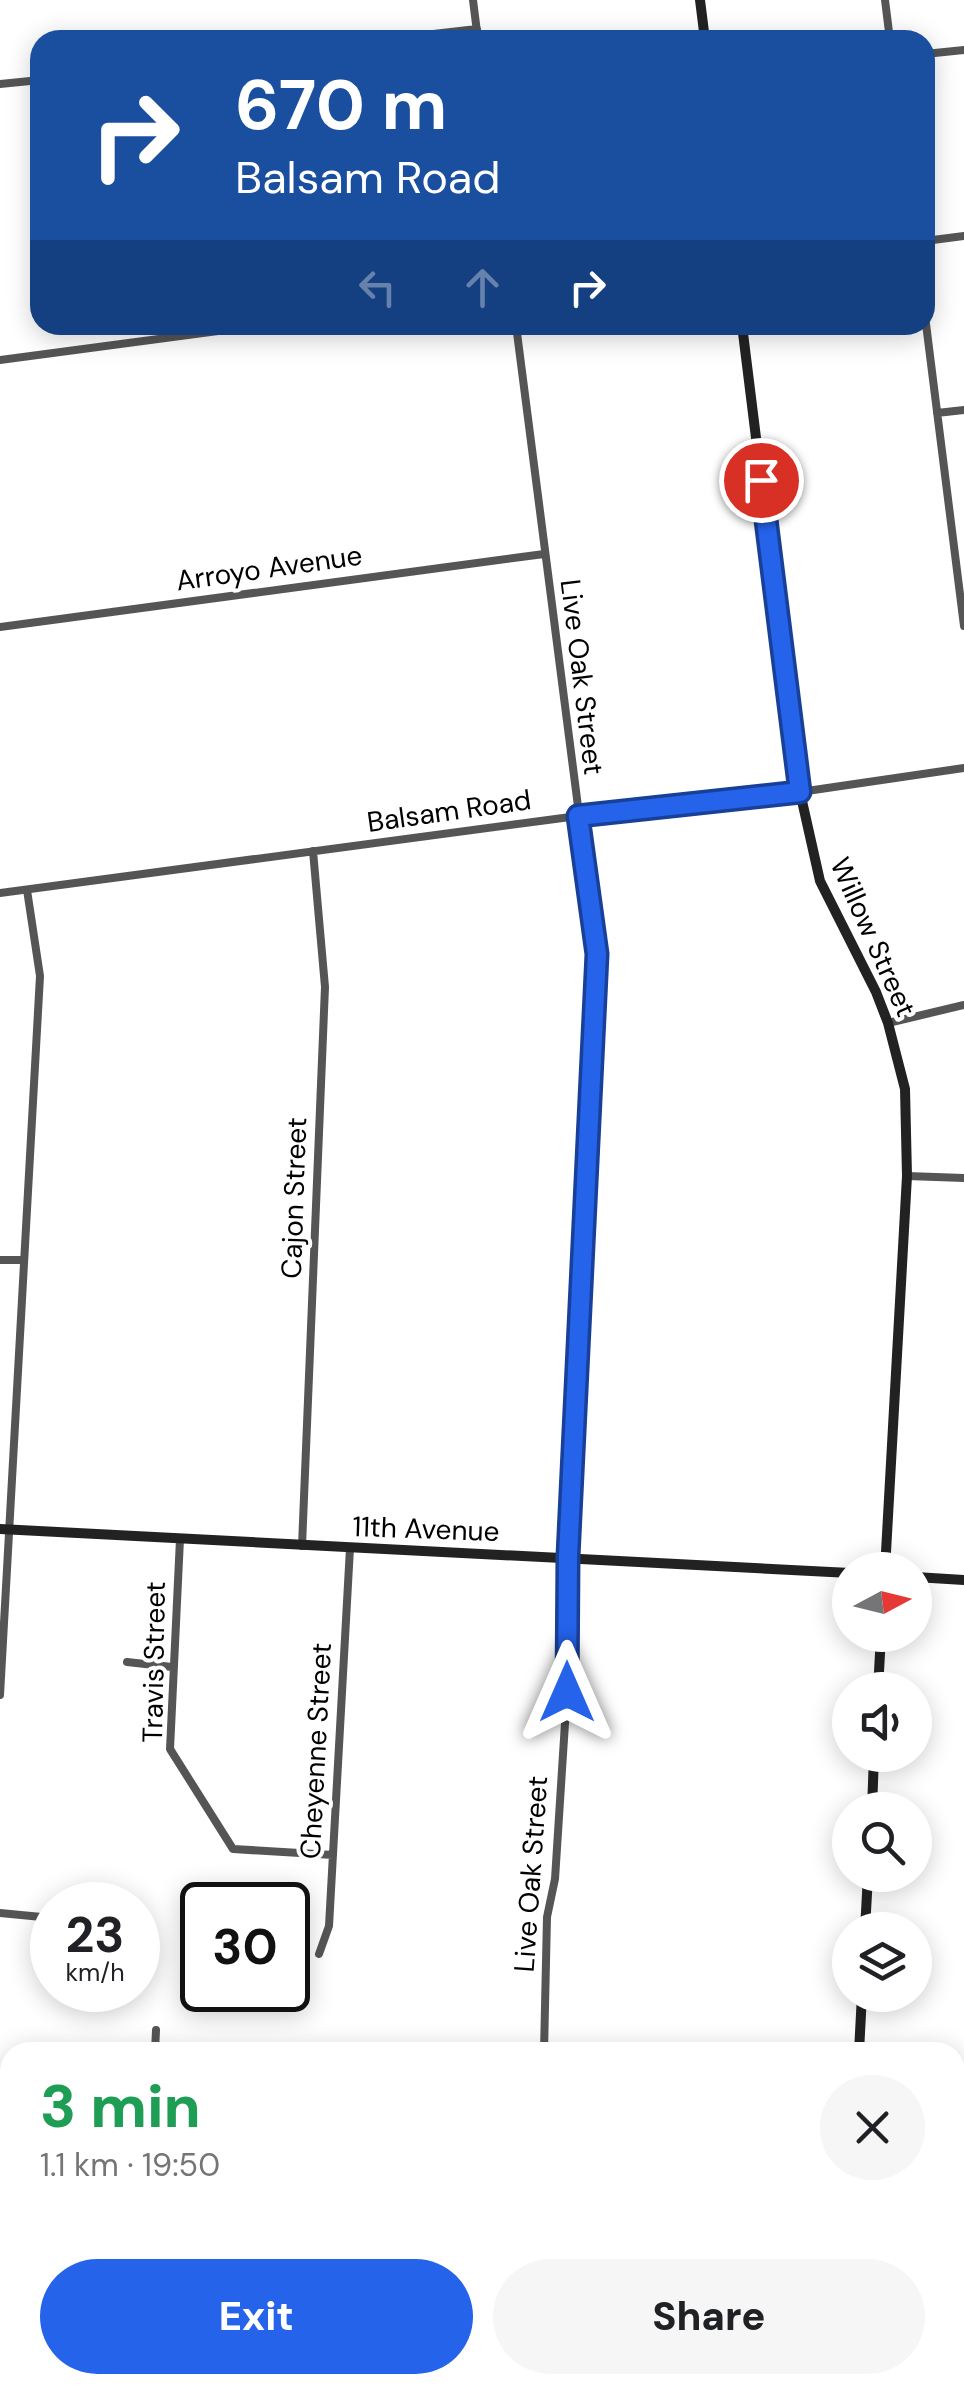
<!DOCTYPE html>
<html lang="en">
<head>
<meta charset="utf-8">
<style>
  body { margin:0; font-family:"DM Sans",sans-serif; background:#f6f6f6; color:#202124; height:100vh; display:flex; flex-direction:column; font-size:38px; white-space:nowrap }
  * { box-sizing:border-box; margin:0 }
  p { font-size:32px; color:#757577 }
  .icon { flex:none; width:55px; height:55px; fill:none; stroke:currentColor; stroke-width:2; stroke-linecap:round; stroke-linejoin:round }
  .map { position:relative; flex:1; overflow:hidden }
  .details { position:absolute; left:0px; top:2042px; width:965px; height:352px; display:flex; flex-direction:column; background:#fff; border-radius:30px 30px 0 0; box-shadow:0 5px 25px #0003 }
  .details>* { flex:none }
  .banner { position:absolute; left:30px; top:30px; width:905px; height:305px; border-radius:30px; box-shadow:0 5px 25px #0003; background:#1a4fa0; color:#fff; overflow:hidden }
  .needle { width:65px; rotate:83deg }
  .tools { position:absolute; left:832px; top:1552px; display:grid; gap:20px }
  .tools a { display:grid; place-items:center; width:100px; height:100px; border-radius:50%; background:#fff; box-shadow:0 5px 25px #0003; font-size:50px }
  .speed { position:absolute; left:30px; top:1882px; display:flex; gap:20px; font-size:50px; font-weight:700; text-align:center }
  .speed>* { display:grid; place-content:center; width:130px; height:130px; border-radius:50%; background:#fff; box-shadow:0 5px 25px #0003; line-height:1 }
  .speed small { font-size:25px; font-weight:400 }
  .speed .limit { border:5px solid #111; border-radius:15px; background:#fff; color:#111 }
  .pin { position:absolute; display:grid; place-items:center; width:85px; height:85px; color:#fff; margin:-42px; border:5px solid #fff; border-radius:50%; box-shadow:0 2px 10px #0007 }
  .me { position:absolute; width:110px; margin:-55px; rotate:0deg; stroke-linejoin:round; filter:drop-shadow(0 0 8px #0008) }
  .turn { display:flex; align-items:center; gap:35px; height:210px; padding:0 40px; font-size:45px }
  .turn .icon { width:130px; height:130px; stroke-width:2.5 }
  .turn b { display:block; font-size:70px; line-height:85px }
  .lanes { display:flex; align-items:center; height:95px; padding:0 40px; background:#0003; justify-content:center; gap:50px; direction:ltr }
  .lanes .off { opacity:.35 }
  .round { display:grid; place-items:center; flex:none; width:105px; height:105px; border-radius:52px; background:#f6f6f6 }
  .head { display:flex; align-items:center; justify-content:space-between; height:170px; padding:0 40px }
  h1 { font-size:60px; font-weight:800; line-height:75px; color:#1e9e55 }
  .action { display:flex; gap:20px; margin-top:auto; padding:20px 40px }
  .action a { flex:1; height:115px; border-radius:60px; background:#2563eb; color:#fff; font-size:40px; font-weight:800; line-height:115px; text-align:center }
  .action a+a { background:#f6f6f6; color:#202124 }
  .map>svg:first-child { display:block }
</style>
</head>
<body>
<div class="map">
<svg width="964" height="2393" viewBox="0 0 964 2393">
  <rect width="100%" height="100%" fill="#fff"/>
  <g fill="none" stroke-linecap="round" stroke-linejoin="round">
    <path stroke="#555" stroke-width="8" d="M 473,0 L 478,40
      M 885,0 L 890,40
      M 381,40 L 477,29
      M 925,54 L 964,50
      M 0,84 L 40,80
      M 925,241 L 964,236
      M 925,316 L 964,626
      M 516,325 L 597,954 L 568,1556 L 567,1692 L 555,1879 L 547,1917 L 544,2052
      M 0,360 L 264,325
      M 937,413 L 964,410
      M 0,627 L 544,554
      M 0,893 L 578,816 L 800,792 L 964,768
      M 888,1023 L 964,1005
      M 907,1176 L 964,1178
      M 0,1260 L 23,1260
      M 180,1539 L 170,1749 L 233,1849 L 333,1855
      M 302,1546 L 325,987 L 313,851
      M 127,1662 L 172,1667
      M 0,1695 L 40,976 L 27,890
      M 0,1913 L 52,1918
      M 319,1954 L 329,1926 L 350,1548
      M 155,2052 L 156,2030
      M 955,2160 L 964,2160
      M 525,2393 L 525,2385
      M 679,2393 L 680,2385"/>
    <path stroke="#222" stroke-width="10" d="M 700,0 L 705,40
      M 742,325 L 800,792 L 820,881 L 876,992 L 888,1023 L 905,1089 L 907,1176 L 885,1570
      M 0,1529 L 850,1573
      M 915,1577 L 964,1580
      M 878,1690 L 881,1635
      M 872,1810 L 874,1755
      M 865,1930 L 868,1875
      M 859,2052 L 862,1995
      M 0,2109 L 10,2109
      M 839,2393 L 839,2385"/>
  </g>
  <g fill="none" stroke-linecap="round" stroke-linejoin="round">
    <g stroke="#184099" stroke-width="25">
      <path id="route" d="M 567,1692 L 568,1556 L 597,954 L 578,816 L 800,792 L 761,480"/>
    </g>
    <use href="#route" stroke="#2563eb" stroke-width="18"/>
  </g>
  <g text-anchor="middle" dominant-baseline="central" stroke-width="8" stroke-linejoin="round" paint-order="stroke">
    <g font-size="28" fill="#000" stroke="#fff">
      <text transform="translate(269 568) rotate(-8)">Arroyo Avenue</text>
      <text transform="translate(582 677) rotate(83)">Live Oak Street</text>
      <text transform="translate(449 811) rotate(-8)">Balsam Road</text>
      <text transform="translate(873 937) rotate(66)">Willow Street</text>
      <text transform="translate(294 1198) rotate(-88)">Cajon Street</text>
      <text transform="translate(426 1529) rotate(2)">11th Avenue</text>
      <text transform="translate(154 1662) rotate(-89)">Travis Street</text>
      <text transform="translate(316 1751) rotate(-87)">Cheyenne Street</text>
      <text transform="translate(531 1874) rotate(-86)">Live Oak Street</text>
    </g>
  </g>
</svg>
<div class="tools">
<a><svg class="needle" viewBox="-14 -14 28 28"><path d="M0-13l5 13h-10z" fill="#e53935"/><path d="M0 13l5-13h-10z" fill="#757577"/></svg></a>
<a><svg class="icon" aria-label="sound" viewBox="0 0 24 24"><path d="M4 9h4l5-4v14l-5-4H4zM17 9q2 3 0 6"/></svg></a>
<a><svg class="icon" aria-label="search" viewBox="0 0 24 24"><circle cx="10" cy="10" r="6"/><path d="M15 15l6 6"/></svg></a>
<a><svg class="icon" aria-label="layers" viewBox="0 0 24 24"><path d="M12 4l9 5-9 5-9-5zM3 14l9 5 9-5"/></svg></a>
</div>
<div class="speed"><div>23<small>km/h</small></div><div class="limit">30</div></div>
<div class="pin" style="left:761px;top:480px;background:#d93025"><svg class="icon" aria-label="arrive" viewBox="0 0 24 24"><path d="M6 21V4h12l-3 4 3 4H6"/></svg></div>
<svg class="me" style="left:567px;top:1692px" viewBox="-20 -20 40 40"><path d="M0-17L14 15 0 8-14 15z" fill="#2563eb" stroke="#fff" stroke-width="4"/></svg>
<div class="banner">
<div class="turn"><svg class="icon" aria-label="right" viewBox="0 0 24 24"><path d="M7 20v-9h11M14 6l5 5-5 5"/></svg><div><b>670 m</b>Balsam Road</div></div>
<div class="lanes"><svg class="icon off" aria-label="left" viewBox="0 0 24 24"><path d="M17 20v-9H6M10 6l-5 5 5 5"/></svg><svg class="icon off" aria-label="ahead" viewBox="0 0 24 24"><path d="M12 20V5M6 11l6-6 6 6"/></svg><svg class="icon" aria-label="right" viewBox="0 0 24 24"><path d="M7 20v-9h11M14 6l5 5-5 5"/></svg></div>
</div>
<section class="details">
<div class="head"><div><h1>3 min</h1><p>1.1 km · 19:50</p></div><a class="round"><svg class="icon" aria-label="close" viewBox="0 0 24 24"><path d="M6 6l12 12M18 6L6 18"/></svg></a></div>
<div class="action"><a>Exit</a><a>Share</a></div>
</section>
</div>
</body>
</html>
